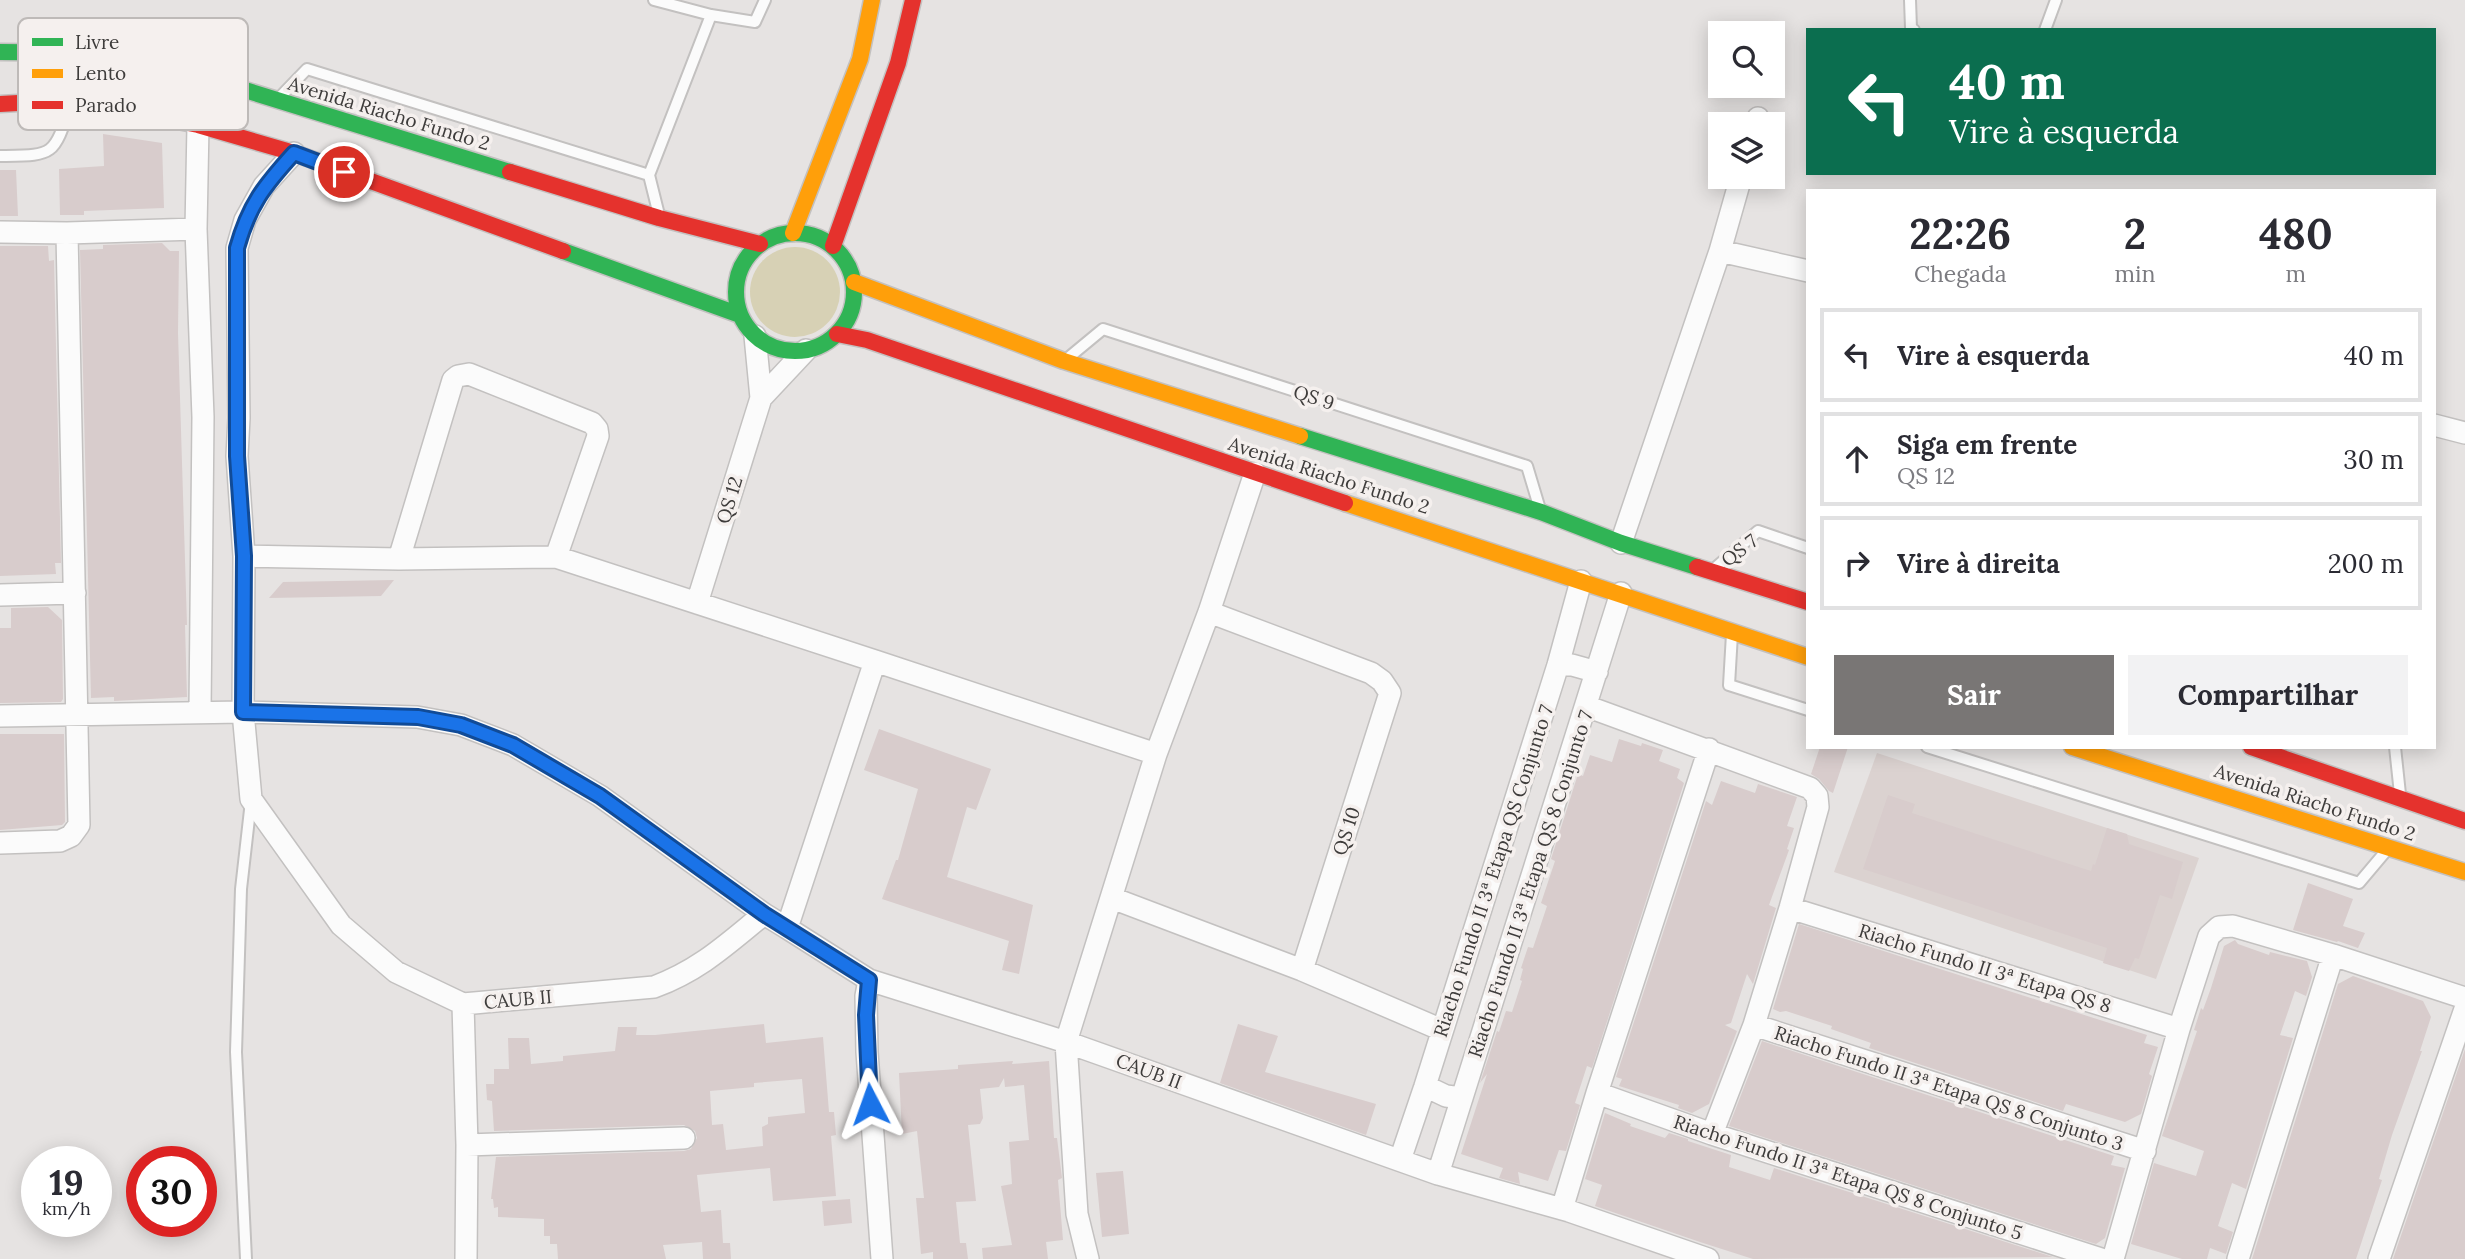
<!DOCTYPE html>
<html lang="pt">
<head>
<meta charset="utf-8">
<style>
  body { margin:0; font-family:Lora,serif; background:#f2f2f3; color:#2b2b33; height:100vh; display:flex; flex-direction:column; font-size:26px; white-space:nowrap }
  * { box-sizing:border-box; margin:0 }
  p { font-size:23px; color:#7c7c81 }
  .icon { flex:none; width:38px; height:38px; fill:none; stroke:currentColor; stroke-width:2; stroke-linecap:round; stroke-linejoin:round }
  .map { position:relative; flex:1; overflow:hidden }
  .details { position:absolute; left:1806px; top:189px; width:630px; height:560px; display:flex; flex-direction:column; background:#fff; border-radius:0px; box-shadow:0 4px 18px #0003 }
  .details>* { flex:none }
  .hud { position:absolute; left:1806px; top:28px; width:630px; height:147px; border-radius:0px; box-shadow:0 4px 18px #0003; background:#0b6e4f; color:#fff; overflow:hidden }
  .tools { position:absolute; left:1708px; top:21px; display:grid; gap:14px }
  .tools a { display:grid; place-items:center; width:77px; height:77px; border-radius:0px; background:#fff; box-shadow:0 4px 18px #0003; font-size:35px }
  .speed { position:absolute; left:21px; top:1146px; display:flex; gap:14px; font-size:35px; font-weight:700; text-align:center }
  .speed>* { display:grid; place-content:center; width:91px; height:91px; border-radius:50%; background:#fff; box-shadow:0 4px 18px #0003; line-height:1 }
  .speed small { font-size:18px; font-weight:400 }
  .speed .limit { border:10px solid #d22; background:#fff; color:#111 }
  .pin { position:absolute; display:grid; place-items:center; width:60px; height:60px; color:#fff; margin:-30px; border:4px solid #fff; border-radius:50%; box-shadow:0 2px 7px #0007 }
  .me { position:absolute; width:77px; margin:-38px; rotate:356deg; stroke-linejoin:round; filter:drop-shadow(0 0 5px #0008) }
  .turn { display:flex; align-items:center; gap:24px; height:147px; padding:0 28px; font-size:32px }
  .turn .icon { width:91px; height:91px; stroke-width:2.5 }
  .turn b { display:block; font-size:49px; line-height:60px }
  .eta { display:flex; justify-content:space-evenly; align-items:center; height:119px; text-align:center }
  .eta b { font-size:42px; font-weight:700; line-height:49px }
  .action { display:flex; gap:14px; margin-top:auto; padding:14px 28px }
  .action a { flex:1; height:80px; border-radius:0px; background:#797675; color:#fff; font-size:28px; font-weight:700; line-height:80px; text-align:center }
  .action a+a { background:#f2f2f3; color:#2b2b33 }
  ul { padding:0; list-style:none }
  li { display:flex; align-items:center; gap:21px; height:94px; margin:0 14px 10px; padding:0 14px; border:4px solid #e1e1e2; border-radius:0px }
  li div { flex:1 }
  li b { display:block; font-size:26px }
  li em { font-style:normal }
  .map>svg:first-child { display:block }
</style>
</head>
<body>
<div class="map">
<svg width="2465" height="1259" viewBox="0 0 2465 1259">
  <rect width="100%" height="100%" fill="#e6e3e2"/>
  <path fill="#dbd2d0" d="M 1877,753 L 2199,858 L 2156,979 L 1834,872 Z"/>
  <path fill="#d7d1b5" d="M750 292a45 45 0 1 1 90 0a45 45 0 1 1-90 0Z"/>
  <path fill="#d8cccc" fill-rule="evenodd" d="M 103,134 L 162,143 L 164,208 L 84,211 L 84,215 L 60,215 L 59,169 L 104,166 Z
    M 0,170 L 16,170 L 18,216 L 0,216 Z
    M 162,243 L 170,251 L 179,251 L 178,333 L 187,625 L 185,625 L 187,697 L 114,701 L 114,697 L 91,698 L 80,250 L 103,249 L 103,245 Z
    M 0,246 L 48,246 L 49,261 L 54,260 L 61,563 L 55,563 L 56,574 L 0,576 Z
    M 394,580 L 381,596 L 269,598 L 283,582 Z
    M 48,607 L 62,620 L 63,699 L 61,702 L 0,703 L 0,628 L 11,628 L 11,608 Z
    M 879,729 L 991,769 L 976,810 L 967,807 L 947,877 L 1033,905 L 1019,974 L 1002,970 L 1009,941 L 882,899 L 896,860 L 898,860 L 918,789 L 864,770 Z
    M 0,734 L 64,734 L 65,822 L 62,825 L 0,830 Z
    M 1619,739 L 1641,746 L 1642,743 L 1663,750 L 1659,761 L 1680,769 L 1677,778 L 1684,783 L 1592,1068 L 1587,1066 L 1575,1103 L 1580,1105 L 1566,1151 L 1559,1150 L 1548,1181 L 1518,1172 L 1520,1184 L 1499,1178 L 1503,1168 L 1461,1154 L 1487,1074 L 1480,1083 L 1497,1031 L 1499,1032 L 1506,1011 L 1512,1012 L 1522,981 L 1520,980 L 1523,969 L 1521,968 L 1528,947 L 1533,948 L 1547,906 L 1541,903 L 1555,861 L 1551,859 L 1578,774 L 1583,776 L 1590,755 L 1612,762 Z
    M 1820,747 L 1848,747 L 1833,793 L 1829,791 L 1819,779 L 1811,774 Z
    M 1721,781 L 1755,793 L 1758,784 L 1797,797 L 1787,826 L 1794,828 L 1787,849 L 1789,850 L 1769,905 L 1776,908 L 1753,984 L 1747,974 L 1731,1023 L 1725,1025 L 1737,1031 L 1709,1104 L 1692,1113 L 1678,1108 L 1679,1105 L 1619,1086 L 1622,1079 L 1616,1077 L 1706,801 L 1712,805 Z
    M 1888,795 L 1915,804 L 1912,813 L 2091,871 L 2093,864 L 2095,865 L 2107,828 L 2127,834 L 2129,844 L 2183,862 L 2172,899 L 2160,895 L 2139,959 L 2135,958 L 2129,971 L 2103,963 L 2107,948 L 1863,869 Z
    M 2308,883 L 2353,899 L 2343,926 L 2365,933 L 2358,948 L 2338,941 L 2337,942 L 2293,930 Z
    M 1799,924 L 2147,1035 L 2144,1043 L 2158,1047 L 2149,1074 L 2152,1076 L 2141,1114 L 2125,1122 L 2066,1104 L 2063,1111 L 1869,1048 L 1871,1043 L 1831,1029 L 1832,1026 L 1786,1011 L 1780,1012 L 1773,1009 Z
    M 2235,940 L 2238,944 L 2269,955 L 2270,952 L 2307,961 L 2312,977 L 2306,996 L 2295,991 L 2280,1035 L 2293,1038 L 2246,1189 L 2232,1183 L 2218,1226 L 2233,1232 L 2226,1254 L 2210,1248 L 2207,1259 L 2182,1259 L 2131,1244 L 2154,1163 L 2196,1176 L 2204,1151 L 2162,1136 L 2197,1031 L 2194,1030 L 2201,1008 L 2203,1010 L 2211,988 L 2224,946 Z
    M 2353,976 L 2423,1001 L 2431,1017 L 2420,1051 L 2422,1051 L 2392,1135 L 2379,1179 L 2382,1180 L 2356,1259 L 2252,1259 L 2338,984 Z
    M 764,1024 L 766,1043 L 823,1037 L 829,1112 L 834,1112 L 836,1135 L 831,1136 L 836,1196 L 773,1201 L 770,1168 L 697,1175 L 701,1212 L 721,1210 L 723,1243 L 730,1243 L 731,1259 L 703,1259 L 702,1242 L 663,1245 L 666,1259 L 558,1259 L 557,1244 L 550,1244 L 550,1236 L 544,1236 L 544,1219 L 498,1217 L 498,1207 L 494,1208 L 493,1199 L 491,1199 L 496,1157 L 684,1151 L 691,1149 L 697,1138 L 695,1131 L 684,1125 L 494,1131 L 492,1101 L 487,1100 L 486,1084 L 494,1084 L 494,1069 L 509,1069 L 508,1038 L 529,1038 L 531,1064 L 563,1061 L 563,1056 L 615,1051 L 618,1027 L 637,1027 L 636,1035 L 655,1035 ZM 802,1079 L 805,1113 L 768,1117 L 768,1124 L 762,1127 L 763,1146 L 726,1150 L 723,1124 L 712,1125 L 710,1091 L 754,1087 L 754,1083 Z
    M 1238,1024 L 1278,1036 L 1265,1072 L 1376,1104 L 1366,1135 L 1220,1083 Z
    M 1762,1041 L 2114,1156 L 2111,1165 L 2125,1168 L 2105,1238 L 2096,1244 L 1729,1126 Z
    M 2465,1049 L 2465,1259 L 2393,1259 Z
    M 1013,1061 L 1012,1064 L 1049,1061 L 1054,1138 L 1057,1138 L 1062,1178 L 1058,1180 L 1063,1240 L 1046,1242 L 1048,1259 L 983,1259 L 982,1248 L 1012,1245 L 1001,1186 L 1012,1184 L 1009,1142 L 1029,1140 L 1024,1085 L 1005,1087 L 1004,1078 L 999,1087 L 980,1089 L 983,1118 L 980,1124 L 968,1125 L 976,1201 L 956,1202 L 960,1243 L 966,1243 L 968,1259 L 933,1259 L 933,1252 L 921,1254 L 916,1198 L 924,1198 L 917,1131 L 902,1134 L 899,1073 L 958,1069 L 958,1065 Z
    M 1605,1113 L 1631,1124 L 1630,1126 L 1665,1138 L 1669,1133 L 1688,1139 L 1688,1141 L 1731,1155 L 1729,1167 L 1770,1180 L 1774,1168 L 2053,1257 L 1753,1259 L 1700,1242 L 1595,1206 L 1602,1185 L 1585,1179 Z
    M 1123,1171 L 1129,1234 L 1102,1237 L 1096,1173 Z
    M 850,1199 L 852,1223 L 824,1226 L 822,1201 Z"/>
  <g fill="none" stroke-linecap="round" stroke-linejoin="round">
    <g stroke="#c3c1c0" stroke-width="14">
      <path id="lane" d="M 654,0 L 711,15 L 755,22 L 765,0
        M 1910,0 L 1911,28 L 1914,30
        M 2045,30 L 2056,0
        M 279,98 L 307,69 L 649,175 L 659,215
        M 0,156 C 55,155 53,157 71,104
        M 649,175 L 711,15
        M 1068,358 L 1103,329 L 1527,466 L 1539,506
        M 1715,568 L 1758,531 L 1808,548
        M 1732,634 L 1729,685 L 1808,710
        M 1927,747 L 2359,883 L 2386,851
        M 2395,747 L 2400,794
        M 246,1259 L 236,1052 L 241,889 L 251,801"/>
    </g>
    <g stroke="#c3c1c0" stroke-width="24">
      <path id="street" d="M 1756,124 L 1758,118
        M 198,125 L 196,229 L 203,417 L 200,711
        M 294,153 L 264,186 L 245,220 L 237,248 L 239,418 L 237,456 L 244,556 L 243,712 L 251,799 L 341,925 L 396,972 L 463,1004
        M 0,232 L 67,233
        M 1720,251 L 1808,271
        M 755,336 L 761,398 L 806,350
        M 2434,425 L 2465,433
        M 1621,543 L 1720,251 L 1741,177
        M 244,556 L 399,559 L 556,557 L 875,661
        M 399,559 L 453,380 L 458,376 L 469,374 L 592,423 L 597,429 L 598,436 L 556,557
        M 0,595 L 75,593
        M 697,603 L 761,398
        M 1209,612 L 1371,673 L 1382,681 L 1390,693 L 1302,970
        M 1558,665 L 1572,665 L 1597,672
        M 1586,706 L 1810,788 L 1817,796 L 1818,807 L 1790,908 L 1754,1025 L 1712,1134
        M 0,716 L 243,712 L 417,717 L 461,725 L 513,745 L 600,796 L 764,914 L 787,928
        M 1156,754 L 875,661 L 787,928 L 869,980 L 1066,1042 L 1438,1174 L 1569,1211 L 1708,1259
        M 0,843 L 60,841 L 71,836 L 79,825 L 67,233 L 196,229
        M 1112,898 L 1302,970 L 1442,1030
        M 1790,908 L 2179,1029
        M 869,980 L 866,996 L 867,1052 L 882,1259
        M 1754,1025 L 2145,1151
        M 1425,1086 L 1446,1096 L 1462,1098
        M 1597,1093 L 1712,1134 L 2101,1259
        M 467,1145 L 684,1138
        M 1400,1160 L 1425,1086 L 1558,665 L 1581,581
        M 1438,1174 L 1621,593
        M 1562,1209 L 1597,1093 L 1709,749
        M 466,1259 L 467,1145 L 463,1004 L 654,987 C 700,970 727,944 764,914
        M 1088,1259 L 1077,1214 L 1066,1042 L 1156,754 L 1209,612 L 1255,473
        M 2113,1259 L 2179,1029 L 2209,936 L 2219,927 L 2233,926 L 2333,955
        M 2238,1259 L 2333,955 L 2465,998
        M 2379,1259 L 2465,1009"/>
    </g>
    <g stroke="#c3c1c0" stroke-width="19">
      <path id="fast" d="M 0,52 L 102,53 L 190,73 L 510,172
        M736 292a59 59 0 1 1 118 0a59 59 0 1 1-118 0Z
        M 563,251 L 740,315
        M 1300,436 L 1541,512 L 1621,543 L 1697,567"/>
    </g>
    <g stroke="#c3c1c0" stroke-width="19">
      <path id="slow" d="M 793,233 L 860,59 L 872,0
        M 854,282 L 1064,361 L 1300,436
        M 1345,503 L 1808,657
        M 2072,747 L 2465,872"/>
    </g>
    <g stroke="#c3c1c0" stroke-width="19">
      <path id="jam" d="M 0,104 L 72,100 L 198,125 L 294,153 L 563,251
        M 510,172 L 659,218 L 760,244
        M 833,246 L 898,63 L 913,0
        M 837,334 L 867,340 L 1345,503
        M 1697,567 L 1808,602
        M 2251,747 L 2465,821"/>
    </g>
    <use href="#lane" stroke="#fbfbfb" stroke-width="10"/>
    <use href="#street" stroke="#fbfbfb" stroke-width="21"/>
    <use href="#fast" stroke="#30b455" stroke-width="16"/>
    <use href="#slow" stroke="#ff9f0a" stroke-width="16"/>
    <use href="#jam" stroke="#e5322d" stroke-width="16"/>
  </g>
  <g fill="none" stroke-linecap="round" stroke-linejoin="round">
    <g stroke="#114b97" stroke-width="18">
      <path id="route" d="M 344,172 L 294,153 C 264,186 249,205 237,248 L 237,456 L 244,556 L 243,712 L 418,717 L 461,725 L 513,745 L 600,796 L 764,914 L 869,980 L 866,1015 L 870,1104"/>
    </g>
    <use href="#route" stroke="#1a73e8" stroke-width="12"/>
  </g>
  <g text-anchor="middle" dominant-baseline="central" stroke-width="7" stroke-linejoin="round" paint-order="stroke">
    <g font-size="19" fill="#3e3c3b" stroke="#f5f0ee">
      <text transform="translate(389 113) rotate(17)">Avenida Riacho Fundo 2</text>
      <text transform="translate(1314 397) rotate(18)">QS 9</text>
      <text transform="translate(1329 475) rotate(18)">Avenida Riacho Fundo 2</text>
      <text transform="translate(729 500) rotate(-73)">QS 12</text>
      <text transform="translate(1739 550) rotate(-37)">QS 7</text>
      <text transform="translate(2315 802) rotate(18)">Avenida Riacho Fundo 2</text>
      <text transform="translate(1346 831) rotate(-72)">QS 10</text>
      <text transform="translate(1493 871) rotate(-72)">Riacho Fundo II 3ª Etapa QS Conjunto 7</text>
      <text transform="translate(1530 884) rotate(-72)">Riacho Fundo II 3ª Etapa QS 8 Conjunto 7</text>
      <text transform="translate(1985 968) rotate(17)">Riacho Fundo II 3ª Etapa QS 8</text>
      <text transform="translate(518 999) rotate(-5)">CAUB II</text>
      <text transform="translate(1149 1071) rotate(20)">CAUB II</text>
      <text transform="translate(1949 1088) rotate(18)">Riacho Fundo II 3ª Etapa QS 8 Conjunto 3</text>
      <text transform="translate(1848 1177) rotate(18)">Riacho Fundo II 3ª Etapa QS 8 Conjunto 5</text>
    </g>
  </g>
  <rect x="18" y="18" width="230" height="112" rx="10" fill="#f5f0ee" stroke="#bebab8" stroke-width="2"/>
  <rect x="32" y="38" width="31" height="8" fill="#30b455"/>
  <rect x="32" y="69" width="31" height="9" fill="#ff9f0a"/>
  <rect x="32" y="101" width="31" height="8" fill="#e5322d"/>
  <g font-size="19" fill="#3e3c3b">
    <text x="75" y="49">Livre</text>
    <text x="75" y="80">Lento</text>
    <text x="75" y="112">Parado</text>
  </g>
</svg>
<div class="tools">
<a><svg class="icon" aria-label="search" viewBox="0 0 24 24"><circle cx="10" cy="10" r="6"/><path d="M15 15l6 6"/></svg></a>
<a><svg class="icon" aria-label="layers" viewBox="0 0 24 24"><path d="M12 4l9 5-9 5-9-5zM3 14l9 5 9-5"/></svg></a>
</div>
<div class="speed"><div>19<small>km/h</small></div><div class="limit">30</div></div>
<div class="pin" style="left:344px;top:172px;background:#d93025"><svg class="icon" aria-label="arrive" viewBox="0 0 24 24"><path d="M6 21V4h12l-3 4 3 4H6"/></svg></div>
<svg class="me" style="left:870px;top:1104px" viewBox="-20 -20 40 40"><path d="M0-17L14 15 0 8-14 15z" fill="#1a73e8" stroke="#fff" stroke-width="4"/></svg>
<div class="hud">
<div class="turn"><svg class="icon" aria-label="left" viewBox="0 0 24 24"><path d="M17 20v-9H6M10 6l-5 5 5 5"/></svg><div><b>40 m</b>Vire à esquerda</div></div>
</div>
<section class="details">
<div class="eta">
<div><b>22:26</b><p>Chegada</p></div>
<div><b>2</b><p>min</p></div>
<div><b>480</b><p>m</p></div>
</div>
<ul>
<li><svg class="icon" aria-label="left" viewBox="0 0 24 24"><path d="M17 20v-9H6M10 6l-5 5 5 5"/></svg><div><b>Vire à esquerda</b></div><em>40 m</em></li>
<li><svg class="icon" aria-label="ahead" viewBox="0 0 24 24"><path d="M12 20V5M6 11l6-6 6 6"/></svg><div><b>Siga em frente</b><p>QS 12</p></div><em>30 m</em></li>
<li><svg class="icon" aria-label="right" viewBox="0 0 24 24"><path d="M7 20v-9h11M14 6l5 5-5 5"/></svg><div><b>Vire à direita</b></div><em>200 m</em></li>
</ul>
<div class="action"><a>Sair</a><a>Compartilhar</a></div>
</section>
</div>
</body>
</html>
